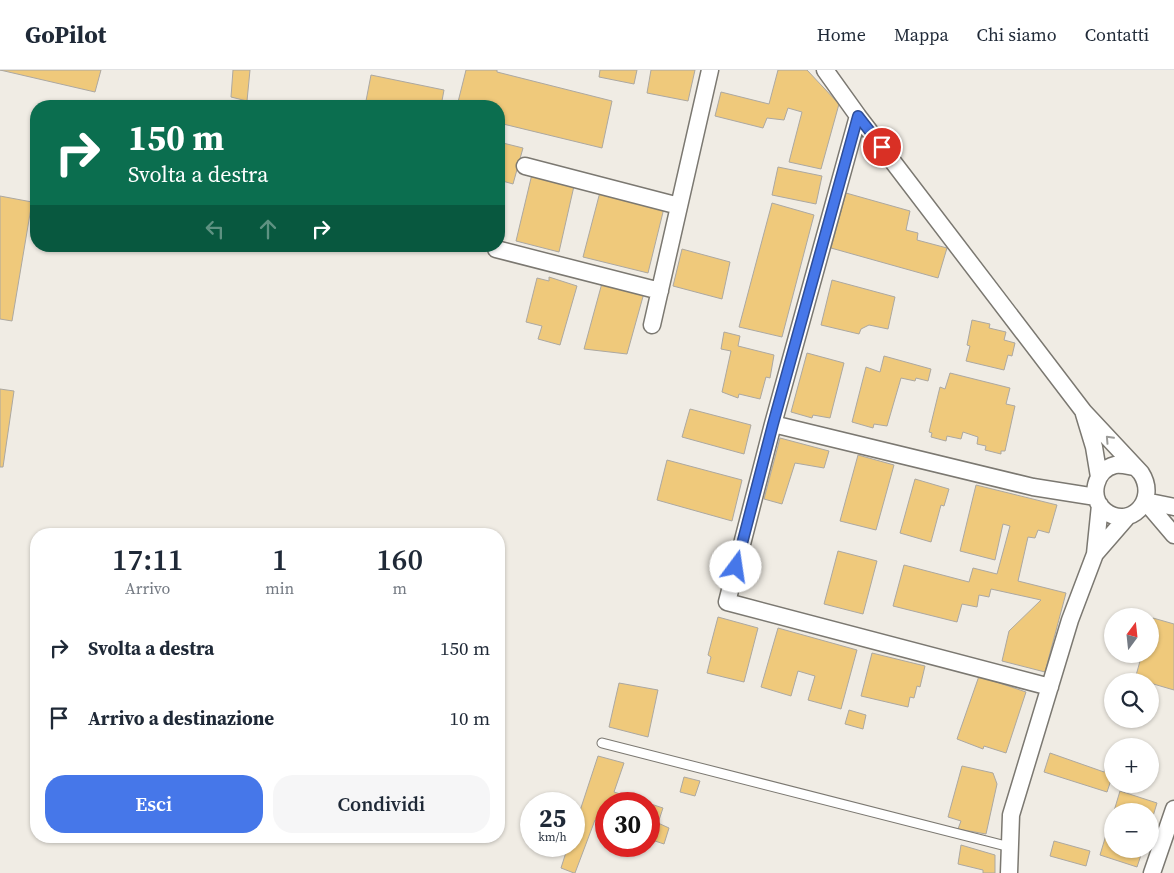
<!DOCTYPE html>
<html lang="it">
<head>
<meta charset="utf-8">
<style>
  body { margin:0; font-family:"Source Serif 4",serif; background:#f6f6f7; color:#1f2937; height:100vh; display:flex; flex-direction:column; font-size:19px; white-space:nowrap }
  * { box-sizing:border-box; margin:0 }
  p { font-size:16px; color:#747a83 }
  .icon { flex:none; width:28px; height:28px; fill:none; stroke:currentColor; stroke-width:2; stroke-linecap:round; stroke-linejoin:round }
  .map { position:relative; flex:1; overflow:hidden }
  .details { position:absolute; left:30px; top:458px; width:475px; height:315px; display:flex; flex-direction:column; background:#fff; border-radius:20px; box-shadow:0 1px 4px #0004 }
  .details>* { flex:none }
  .hud { position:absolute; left:30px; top:30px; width:475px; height:152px; border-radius:20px; box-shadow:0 1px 4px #0004; background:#0b6e4f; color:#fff; overflow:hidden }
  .needle { width:32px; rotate:15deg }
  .tools { position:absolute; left:1104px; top:538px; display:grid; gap:10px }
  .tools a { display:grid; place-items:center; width:55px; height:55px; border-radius:50%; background:#fff; box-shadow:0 1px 4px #0004; font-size:25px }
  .speed { position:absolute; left:520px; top:722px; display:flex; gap:10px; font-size:25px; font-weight:700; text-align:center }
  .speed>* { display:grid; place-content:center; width:65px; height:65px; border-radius:50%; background:#fff; box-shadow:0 1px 4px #0004; line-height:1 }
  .speed small { font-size:12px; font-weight:400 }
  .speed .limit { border:8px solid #d22; background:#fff; color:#111 }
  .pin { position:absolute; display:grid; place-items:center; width:42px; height:42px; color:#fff; margin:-21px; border:2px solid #fff; border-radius:50%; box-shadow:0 1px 5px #0007 }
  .me { position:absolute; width:55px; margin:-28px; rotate:14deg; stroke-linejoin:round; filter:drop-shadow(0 0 4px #0008) }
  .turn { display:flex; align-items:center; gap:18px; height:105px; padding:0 15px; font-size:22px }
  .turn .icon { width:65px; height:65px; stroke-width:2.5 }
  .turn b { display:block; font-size:35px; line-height:42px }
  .lanes { display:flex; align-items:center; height:48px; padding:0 15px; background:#0003; justify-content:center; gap:25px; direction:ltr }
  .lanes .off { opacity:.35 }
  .eta { display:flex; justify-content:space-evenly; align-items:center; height:85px; text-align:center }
  .eta b { font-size:30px; font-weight:600; line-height:35px }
  .action { display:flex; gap:10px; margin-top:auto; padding:10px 15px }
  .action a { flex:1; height:58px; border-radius:20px; background:#4677e9; color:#fff; font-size:20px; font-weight:600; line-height:58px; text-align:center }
  .action a+a { background:#f6f6f7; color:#1f2937 }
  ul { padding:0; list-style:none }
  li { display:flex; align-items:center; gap:15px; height:70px; padding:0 15px }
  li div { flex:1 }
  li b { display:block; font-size:19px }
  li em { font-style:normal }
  header { display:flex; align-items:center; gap:30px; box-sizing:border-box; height:70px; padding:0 25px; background:#fff; border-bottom:1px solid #e0e1e3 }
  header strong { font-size:24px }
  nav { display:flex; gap:28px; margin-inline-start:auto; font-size:18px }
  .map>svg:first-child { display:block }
</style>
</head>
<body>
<header>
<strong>GoPilot</strong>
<nav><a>Home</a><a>Mappa</a><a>Chi siamo</a><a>Contatti</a></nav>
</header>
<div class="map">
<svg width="1174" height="803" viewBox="0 0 1174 803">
  <rect width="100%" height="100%" fill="#f0ece4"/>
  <path fill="#efc97b" stroke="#aca8a1" d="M 0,0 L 101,0 L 95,22 Z
    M 233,0 L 250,0 L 247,31 L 231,27 Z
    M 466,0 L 497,0 L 497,2 L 612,31 L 602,78 L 499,53 L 499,36 L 457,36 Z
    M 600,0 L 637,0 L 634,14 L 599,7 Z
    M 651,0 L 695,0 L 688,31 L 647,23 Z
    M 778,0 L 807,0 L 839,34 L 821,99 L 789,92 L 802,42 L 788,38 L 784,50 L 767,48 L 763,58 L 715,46 L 721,22 L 769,34 Z
    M 371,5 L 444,20 L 441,36 L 365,36 Z
    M 499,72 L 523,78 L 513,114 L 499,110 Z
    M 778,97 L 822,106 L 816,134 L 772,125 Z
    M 532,104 L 574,116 L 559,182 L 516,171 Z
    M 600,122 L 664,138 L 648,203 L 583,187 Z
    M 846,123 L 910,141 L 906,160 L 918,163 L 917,170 L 947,178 L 938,208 L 831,178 Z
    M 0,126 L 32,132 L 12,251 L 0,249 Z
    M 772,133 L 814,145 L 782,267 L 739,257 Z
    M 682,179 L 730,192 L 722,229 L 673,216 Z
    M 549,207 L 577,216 L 560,275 L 538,269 L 542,256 L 526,252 L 537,208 L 549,211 Z
    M 832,210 L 895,227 L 888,259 L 869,255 L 861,259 L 859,264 L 821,255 Z
    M 602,213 L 644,223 L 627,284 L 584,279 Z
    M 972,250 L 990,254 L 989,258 L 1006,262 L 1004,270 L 1015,273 L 1012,286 L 1008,285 L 1004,300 L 966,291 L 970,276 L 967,275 Z
    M 724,262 L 740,266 L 738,276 L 774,285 L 770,308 L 766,307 L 760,329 L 739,324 L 738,328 L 722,322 L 731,281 L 721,279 Z
    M 807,283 L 844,293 L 830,348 L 813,345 L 812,348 L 791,342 Z
    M 884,286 L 931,299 L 928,311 L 916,308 L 915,311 L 901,308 L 887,356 L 874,354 L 873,358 L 852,352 L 866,297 L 880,302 Z
    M 950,303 L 1010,318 L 1006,334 L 1015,336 L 1005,381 L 1001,381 L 1001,384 L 985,380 L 986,376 L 977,374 L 978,367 L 963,362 L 961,369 L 947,366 L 946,371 L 931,367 L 932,363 L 929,362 L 940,317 L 945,319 Z
    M 0,319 L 14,321 L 3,397 L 0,397 Z
    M 690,339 L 751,355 L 744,384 L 682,367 Z
    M 780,368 L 829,381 L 824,398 L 795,393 L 782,434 L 764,429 Z
    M 858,385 L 894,395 L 876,460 L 840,451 Z
    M 667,390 L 742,410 L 732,451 L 657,430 Z
    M 915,409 L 949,419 L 944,436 L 941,435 L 931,472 L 900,463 Z
    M 976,415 L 1057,435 L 1049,463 L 1038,460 L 1035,468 L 1028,467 L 1018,511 L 1066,523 L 1045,602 L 1002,591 L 1009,561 L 1041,530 L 991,519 L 989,527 L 979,525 L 977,537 L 962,534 L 957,552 L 893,536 L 904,495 L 969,512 L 973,498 L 997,504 L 1010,456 L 1003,454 L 995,490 L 960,481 Z
    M 838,481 L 877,491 L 863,544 L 824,534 Z
    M 718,547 L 758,558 L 744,612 L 707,603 L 711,587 L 708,585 Z
    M 1153,548 L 1174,554 L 1174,620 L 1150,613 L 1150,611 L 1135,609 L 1142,584 L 1150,584 L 1150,557 Z
    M 778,558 L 857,580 L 841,639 L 808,630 L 815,606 L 798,601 L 791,626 L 761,617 Z
    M 872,583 L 925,596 L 920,617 L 917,616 L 914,628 L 910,627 L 908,637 L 861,626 Z
    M 979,606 L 1026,622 L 1006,683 L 984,676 L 983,679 L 957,669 Z
    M 619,613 L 658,620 L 648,667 L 609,657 Z
    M 849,640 L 866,645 L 863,659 L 845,654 Z
    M 1050,683 L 1104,702 L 1108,690 L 1112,692 L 1112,707 L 1107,722 L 1044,702 Z
    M 598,686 L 624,693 L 614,722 L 663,738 L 658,753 L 669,758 L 664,774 L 649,769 L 649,734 L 606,734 L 606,754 L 595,750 L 575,803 L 574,803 L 561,798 L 568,776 L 574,776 L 574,759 Z
    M 962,696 L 993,703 L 997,714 L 986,764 L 958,759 L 961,751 L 948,747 Z
    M 684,707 L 700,711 L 695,726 L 680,722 Z
    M 1120,721 L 1157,733 L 1150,756 L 1150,741 L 1114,741 Z
    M 1112,745 L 1112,779 L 1143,779 L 1137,797 L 1100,785 Z
    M 1054,771 L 1090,781 L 1086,796 L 1050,786 Z
    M 961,775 L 995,785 L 995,803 L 983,803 L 983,800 L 958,794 Z"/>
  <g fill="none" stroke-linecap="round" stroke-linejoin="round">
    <g stroke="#7b7871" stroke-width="11">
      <path id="lane" d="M 602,673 L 1010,777"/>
    </g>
    <g stroke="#7b7871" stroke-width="19">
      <path id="street" d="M 825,0 L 858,46 L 1084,342 L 1141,403 C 1159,431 1129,460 1105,441 C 1088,427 1095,400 1115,395 C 1122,394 1128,396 1134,397
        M 858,46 L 773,354 L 727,532 L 1050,617
        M 525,96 L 679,136
        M 496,179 L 660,221
        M 652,255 L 710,0
        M 1084,344 L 1094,377 L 1099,407
        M 773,354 L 1033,417 L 1096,427
        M 1145,431 L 1174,465
        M 1145,431 L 1174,437
        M 1095,484 L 1128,446
        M 1009,803 L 1011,745 L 1070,550 L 1095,484 L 1100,435
        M 1152,803 L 1174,739"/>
    </g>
    <use href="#lane" stroke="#fff" stroke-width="9"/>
    <use href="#street" stroke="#fff" stroke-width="16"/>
  </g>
  <defs><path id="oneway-chevron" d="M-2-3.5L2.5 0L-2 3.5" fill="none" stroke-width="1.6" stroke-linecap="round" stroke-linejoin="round" transform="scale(1.25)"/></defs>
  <use stroke="#9c9c9a" href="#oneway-chevron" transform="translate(1109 369) rotate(-133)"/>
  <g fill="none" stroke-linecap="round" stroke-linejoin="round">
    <g stroke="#2e4d97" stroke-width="12">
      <path id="route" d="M 736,497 L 773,354 L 858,46 L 882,77"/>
    </g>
    <use href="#route" stroke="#4677e9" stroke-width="9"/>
  </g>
</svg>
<div class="tools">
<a><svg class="needle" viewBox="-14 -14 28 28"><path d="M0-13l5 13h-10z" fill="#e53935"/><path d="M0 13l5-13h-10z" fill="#747a83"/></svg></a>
<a><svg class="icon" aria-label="search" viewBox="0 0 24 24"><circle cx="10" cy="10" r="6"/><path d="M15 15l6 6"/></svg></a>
<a>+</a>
<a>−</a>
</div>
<div class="speed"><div>25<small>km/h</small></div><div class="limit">30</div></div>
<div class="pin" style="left:882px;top:77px;background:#d93025"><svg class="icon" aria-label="arrive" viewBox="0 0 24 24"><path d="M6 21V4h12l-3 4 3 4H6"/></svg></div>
<svg class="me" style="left:736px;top:497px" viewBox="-20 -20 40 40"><circle r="19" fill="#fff"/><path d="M0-13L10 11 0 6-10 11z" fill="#4677e9"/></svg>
<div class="hud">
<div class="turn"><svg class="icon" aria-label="right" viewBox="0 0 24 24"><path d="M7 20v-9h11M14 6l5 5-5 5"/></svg><div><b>150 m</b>Svolta a destra</div></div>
<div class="lanes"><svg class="icon off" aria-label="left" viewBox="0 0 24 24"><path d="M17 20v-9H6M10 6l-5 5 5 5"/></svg><svg class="icon off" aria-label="ahead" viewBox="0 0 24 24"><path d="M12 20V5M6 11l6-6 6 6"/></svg><svg class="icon" aria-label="right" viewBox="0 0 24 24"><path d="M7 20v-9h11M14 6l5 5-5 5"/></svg></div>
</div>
<section class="details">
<div class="eta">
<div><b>17:11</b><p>Arrivo</p></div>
<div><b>1</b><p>min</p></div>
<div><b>160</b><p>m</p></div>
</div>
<ul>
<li><svg class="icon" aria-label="right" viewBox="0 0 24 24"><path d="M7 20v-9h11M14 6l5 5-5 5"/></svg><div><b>Svolta a destra</b></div><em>150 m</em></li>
<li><svg class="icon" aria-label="arrive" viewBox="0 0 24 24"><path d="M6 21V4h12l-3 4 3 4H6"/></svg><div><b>Arrivo a destinazione</b></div><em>10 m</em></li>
</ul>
<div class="action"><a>Esci</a><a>Condividi</a></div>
</section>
</div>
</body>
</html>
